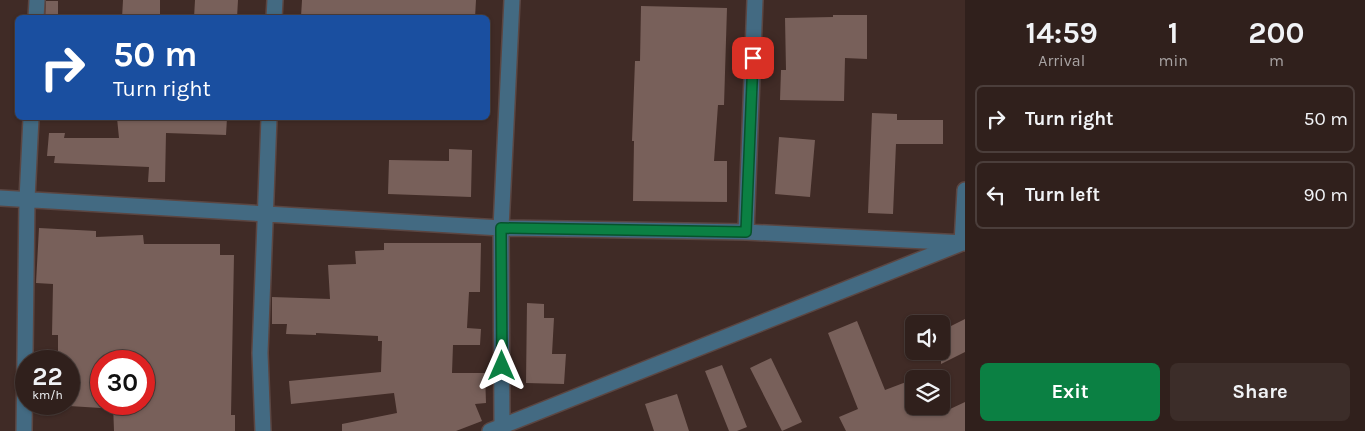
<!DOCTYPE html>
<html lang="en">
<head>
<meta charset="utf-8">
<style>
  body { margin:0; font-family:Karla,sans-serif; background:#3c2d29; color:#f1f3f6; height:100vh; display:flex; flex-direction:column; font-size:19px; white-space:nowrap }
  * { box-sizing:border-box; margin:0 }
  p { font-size:16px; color:#a8a3a3 }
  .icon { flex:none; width:28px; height:28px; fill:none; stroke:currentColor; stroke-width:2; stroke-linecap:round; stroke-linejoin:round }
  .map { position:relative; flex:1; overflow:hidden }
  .side { display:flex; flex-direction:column; background:#30201c; width:400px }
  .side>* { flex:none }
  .top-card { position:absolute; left:15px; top:15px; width:475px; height:105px; border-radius:8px; box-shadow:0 1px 4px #0004,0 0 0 1px #4b3e3b; background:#1a4fa0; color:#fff; overflow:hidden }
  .tools { position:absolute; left:905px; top:315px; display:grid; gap:10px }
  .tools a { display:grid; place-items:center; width:45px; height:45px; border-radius:8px; background:#30201c; box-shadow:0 1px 4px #0004,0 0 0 1px #4b3e3b; font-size:25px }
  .speed { position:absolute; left:15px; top:350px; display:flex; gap:10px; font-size:25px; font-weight:700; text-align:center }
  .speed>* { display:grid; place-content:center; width:65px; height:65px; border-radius:50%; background:#30201c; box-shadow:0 1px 4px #0004,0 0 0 1px #4b3e3b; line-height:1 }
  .speed small { font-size:12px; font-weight:400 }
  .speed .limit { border:8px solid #d22; background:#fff; color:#111 }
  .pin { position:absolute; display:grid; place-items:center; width:42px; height:42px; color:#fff; margin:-21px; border-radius:10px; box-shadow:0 2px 8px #0006 }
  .me { position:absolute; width:55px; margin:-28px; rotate:0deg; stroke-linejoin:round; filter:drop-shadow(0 0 4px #0008) }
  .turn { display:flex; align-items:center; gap:18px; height:105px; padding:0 15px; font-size:22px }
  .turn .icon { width:65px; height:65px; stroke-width:2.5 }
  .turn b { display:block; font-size:35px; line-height:42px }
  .eta { display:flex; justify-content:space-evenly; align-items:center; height:85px; text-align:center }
  .eta b { font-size:30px; font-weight:700; line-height:35px }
  .primary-button { display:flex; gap:10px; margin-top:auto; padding:10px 15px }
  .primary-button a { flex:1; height:58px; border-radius:8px; background:#0b8043; color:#fff; font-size:20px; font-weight:700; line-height:58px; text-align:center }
  .primary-button a+a { background:#3c2d29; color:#f1f3f6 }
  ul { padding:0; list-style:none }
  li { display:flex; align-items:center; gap:15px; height:68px; margin:0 10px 8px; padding:0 5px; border:2px solid #4b3e3b; border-radius:8px }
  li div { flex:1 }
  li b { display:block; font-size:19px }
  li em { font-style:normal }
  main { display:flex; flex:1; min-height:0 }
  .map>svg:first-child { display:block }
</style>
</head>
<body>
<main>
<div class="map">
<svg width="965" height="431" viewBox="0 0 965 431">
  <rect width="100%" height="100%" fill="#402b26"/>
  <path fill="#78605a" d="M 123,0 L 160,0 L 160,18 L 122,18 Z
    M 195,0 L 238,0 L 237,18 L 194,18 Z
    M 302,0 L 476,0 L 475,18 L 304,18 L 301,17 Z
    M 46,1 L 58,1 L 58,18 L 45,18 Z
    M 641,6 L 727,8 L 724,105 L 718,105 L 714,161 L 727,161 L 727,202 L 633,201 L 634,141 L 632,141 L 635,61 L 640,61 Z
    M 833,15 L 867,15 L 867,59 L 845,58 L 844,101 L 780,100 L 781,70 L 786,70 L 785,18 L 833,17 Z
    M 872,113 L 897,114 L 897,120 L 943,120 L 943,144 L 896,144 L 893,214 L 868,213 Z
    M 117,118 L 227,118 L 226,135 L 166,133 L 165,182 L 148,182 L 149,167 L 54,163 L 55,156 L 47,156 L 49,133 L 65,133 L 64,138 L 119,138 Z
    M 779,137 L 815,140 L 810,197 L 775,194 Z
    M 449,149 L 472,150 L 471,197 L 388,194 L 389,160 L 449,161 Z
    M 39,228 L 96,231 L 96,237 L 143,235 L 144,244 L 220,244 L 220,255 L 234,255 L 231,415 L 235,415 L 235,431 L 114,431 L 113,404 L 144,404 L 145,361 L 101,361 L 101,408 L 69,406 L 69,361 L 58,361 L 58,335 L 52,335 L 53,284 L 36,283 Z
    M 384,243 L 481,243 L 480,292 L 469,292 L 467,328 L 481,329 L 480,345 L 453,345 L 452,373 L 485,373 L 486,403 L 475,404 L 482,421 L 456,431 L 342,431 L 342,424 L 397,413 L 394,393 L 291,404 L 289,381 L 381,372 L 382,341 L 378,341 L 378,336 L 316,333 L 316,335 L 286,334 L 287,324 L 272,324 L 272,297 L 330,299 L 328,265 L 356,264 L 355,251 L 384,250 Z
    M 527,303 L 544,304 L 544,318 L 554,318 L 552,354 L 566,354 L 564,384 L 526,383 Z
    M 965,319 L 965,352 L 941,364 L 941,331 Z
    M 857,321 L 885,390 L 914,379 L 914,406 L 941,406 L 941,390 L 948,410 L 965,402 L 965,431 L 846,431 L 839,417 L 858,409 L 828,333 Z
    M 771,358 L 802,422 L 782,431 L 750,368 Z
    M 722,365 L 747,427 L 737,431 L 729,431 L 705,371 Z
    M 934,372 L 937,379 L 915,379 Z
    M 677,394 L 689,431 L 654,431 L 645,404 Z"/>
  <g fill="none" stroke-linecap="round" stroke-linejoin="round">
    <g stroke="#5b4642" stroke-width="18">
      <path id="street" d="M 36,18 L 37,0
        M 274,18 L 275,0
        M 0,198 L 501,228 L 746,232 L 965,243
        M 746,232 L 755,0
        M 502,426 L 501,228 L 512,0
        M 24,431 L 27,199 L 31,118
        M 263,431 L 260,353 L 269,118
        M 490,431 L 962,243 L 965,190"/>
    </g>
    <use href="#street" stroke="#436a82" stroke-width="15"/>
  </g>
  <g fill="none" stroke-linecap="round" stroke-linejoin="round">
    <g stroke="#07532c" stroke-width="12">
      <path id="route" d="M 502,366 L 501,228 L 746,232 L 753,58"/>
    </g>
    <use href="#route" stroke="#0b8043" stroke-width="9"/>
  </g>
</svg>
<div class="tools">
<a><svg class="icon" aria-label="sound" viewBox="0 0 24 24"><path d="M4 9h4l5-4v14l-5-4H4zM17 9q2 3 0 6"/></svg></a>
<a><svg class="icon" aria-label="layers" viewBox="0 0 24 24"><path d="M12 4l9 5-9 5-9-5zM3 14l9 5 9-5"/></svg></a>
</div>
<div class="speed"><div>22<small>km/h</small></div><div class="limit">30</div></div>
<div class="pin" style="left:753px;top:58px;background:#d93025"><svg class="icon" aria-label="arrive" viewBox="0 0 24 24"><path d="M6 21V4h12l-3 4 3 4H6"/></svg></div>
<svg class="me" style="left:502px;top:366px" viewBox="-20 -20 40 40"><path d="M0-17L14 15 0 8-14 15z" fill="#0b8043" stroke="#fff" stroke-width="4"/></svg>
<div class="top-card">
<div class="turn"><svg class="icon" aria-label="right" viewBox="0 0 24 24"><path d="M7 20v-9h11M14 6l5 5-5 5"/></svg><div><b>50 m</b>Turn right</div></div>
</div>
</div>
<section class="side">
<div class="eta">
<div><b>14:59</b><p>Arrival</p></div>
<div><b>1</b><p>min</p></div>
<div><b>200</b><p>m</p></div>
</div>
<ul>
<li><svg class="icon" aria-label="right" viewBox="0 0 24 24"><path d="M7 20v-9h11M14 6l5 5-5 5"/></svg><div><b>Turn right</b></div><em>50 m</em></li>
<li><svg class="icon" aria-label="left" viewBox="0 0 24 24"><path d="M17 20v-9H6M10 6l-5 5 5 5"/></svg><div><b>Turn left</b></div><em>90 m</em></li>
</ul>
<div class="primary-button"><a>Exit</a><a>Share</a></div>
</section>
</main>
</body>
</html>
